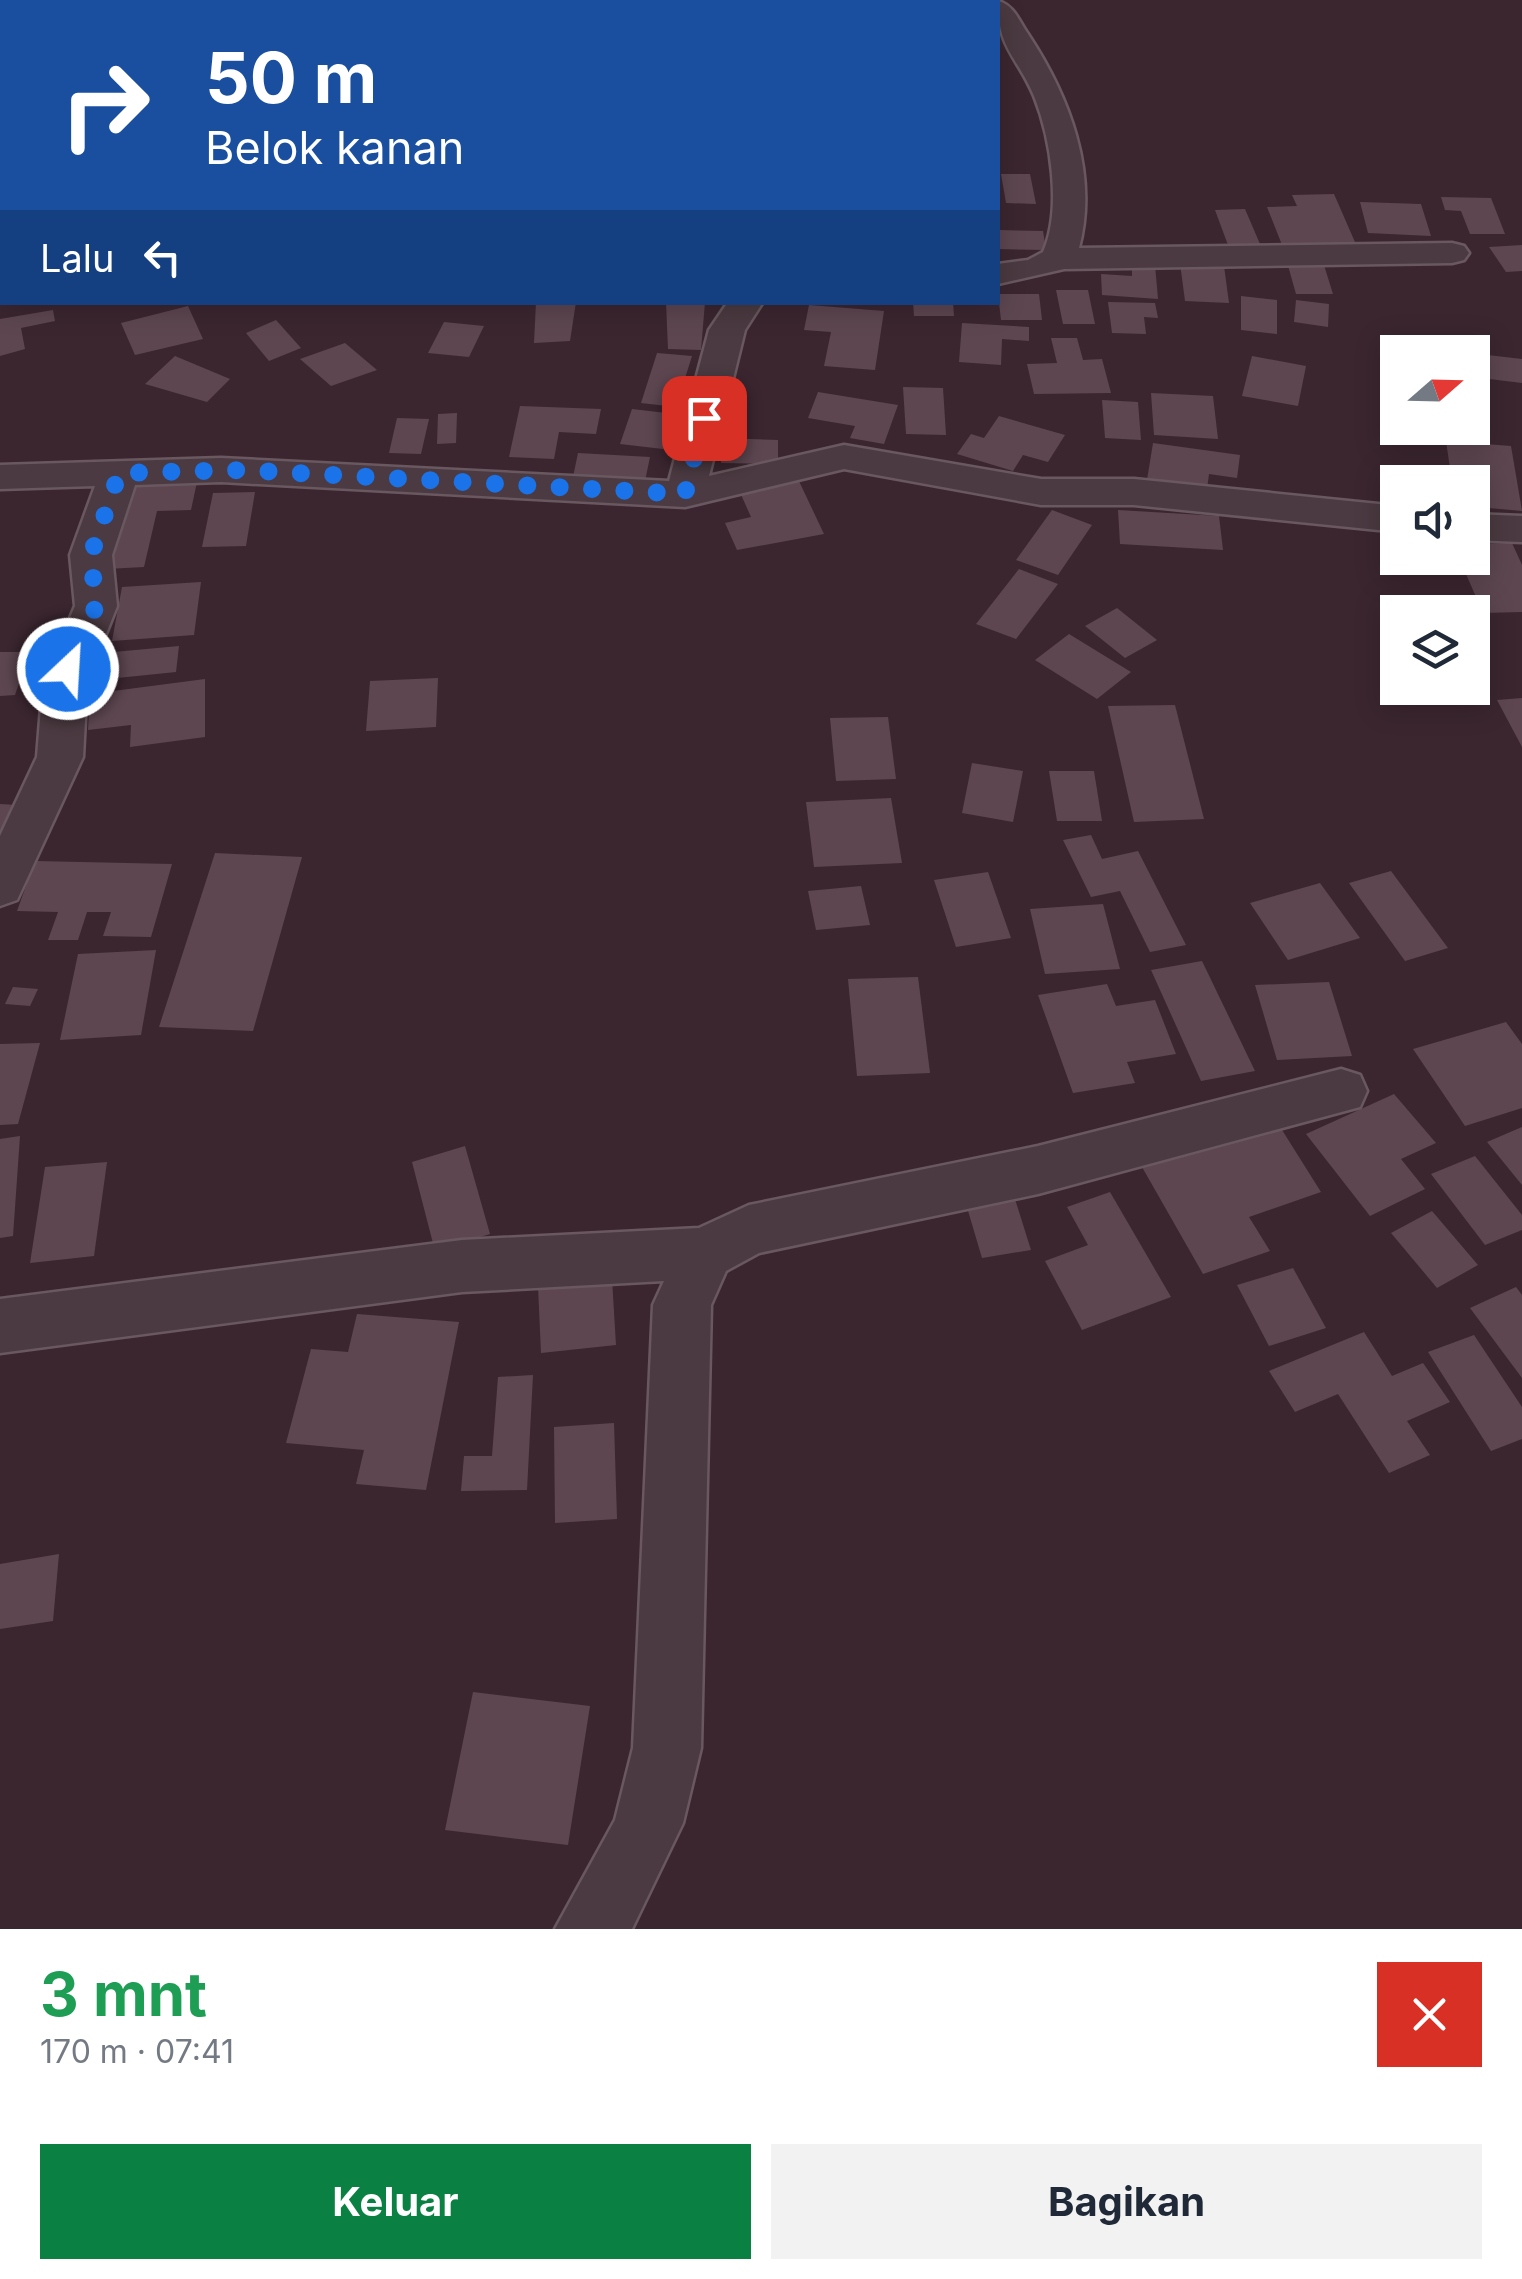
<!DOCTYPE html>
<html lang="id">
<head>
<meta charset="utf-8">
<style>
  body { margin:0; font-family:Inter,sans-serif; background:#f2f2f3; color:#1f2937; height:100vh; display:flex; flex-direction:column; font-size:38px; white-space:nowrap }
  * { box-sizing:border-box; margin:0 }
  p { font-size:32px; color:#747a83 }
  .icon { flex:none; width:55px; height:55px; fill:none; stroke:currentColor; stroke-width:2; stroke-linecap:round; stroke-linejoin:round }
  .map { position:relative; height:1929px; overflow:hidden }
  .drawer { display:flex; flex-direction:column; background:#fff; flex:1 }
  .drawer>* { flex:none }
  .hud { position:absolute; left:0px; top:0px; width:1000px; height:305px; box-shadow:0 5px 25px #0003; background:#1a4fa0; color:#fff; overflow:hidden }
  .needle { width:65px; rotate:70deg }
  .tools { position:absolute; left:1380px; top:335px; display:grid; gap:20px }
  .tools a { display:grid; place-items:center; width:110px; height:110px; border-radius:0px; background:#fff; box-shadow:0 5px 25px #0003; font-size:50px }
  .pin { position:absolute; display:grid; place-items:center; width:85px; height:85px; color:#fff; margin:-42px; border-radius:20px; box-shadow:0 5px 15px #0006 }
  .me { position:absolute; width:110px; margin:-55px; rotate:25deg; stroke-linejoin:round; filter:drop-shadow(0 0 8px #0008) }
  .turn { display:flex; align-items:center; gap:35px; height:210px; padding:0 40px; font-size:45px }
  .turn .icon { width:130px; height:130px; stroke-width:2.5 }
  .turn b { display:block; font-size:70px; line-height:85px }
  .then { display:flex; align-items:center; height:95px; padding:0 40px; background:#0003; gap:20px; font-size:38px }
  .round { display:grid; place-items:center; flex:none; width:105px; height:105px; border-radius:0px; background:#f2f2f3 }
  .headline { display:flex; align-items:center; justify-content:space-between; height:170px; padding:0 40px }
  h1 { font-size:60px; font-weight:700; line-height:75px; color:#1e9e55 }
  .cta { display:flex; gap:20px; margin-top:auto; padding:20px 40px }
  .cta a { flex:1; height:115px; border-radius:0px; background:#0b8043; color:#fff; font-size:40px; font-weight:700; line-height:115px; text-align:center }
  .cta a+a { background:#f2f2f3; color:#1f2937 }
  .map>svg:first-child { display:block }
</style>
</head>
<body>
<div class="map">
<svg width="1522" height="1929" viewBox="0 0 1522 1929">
  <rect width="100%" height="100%" fill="#3b262f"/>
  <path fill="#5d4650" d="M 1001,174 L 1030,174 L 1036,204 L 1006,203 Z
    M 1334,194 L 1358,249 L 1284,250 L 1267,207 L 1297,206 L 1292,195 Z
    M 1441,197 L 1491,198 L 1505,234 L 1470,234 L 1461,211 L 1445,210 Z
    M 1360,202 L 1421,204 L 1431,236 L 1368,233 Z
    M 1245,209 L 1260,244 L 1228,245 L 1215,210 Z
    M 998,230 L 1043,231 L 1046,250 L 998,249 Z
    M 1522,245 L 1522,271 L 1506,272 L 1489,247 Z
    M 1287,262 L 1323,262 L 1333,294 L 1296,294 Z
    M 1180,263 L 1224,266 L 1229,303 L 1185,301 Z
    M 1132,264 L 1155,265 L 1158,299 L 1102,295 L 1101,274 L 1132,276 Z
    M 1056,290 L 1088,290 L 1095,324 L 1063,324 Z
    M 998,294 L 1039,294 L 1042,320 L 1001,320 Z
    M 1241,296 L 1277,300 L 1277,334 L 1241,330 Z
    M 1296,300 L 1329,304 L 1328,327 L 1294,322 Z
    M 536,302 L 576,302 L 570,341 L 534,343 Z
    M 666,302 L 705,302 L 701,350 L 668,349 Z
    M 913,302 L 953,302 L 954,316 L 914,316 Z
    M 1108,302 L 1155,303 L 1158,318 L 1144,317 L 1146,334 L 1112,333 Z
    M 809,305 L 884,311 L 875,370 L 824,366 L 831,332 L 804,330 Z
    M 188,306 L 203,339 L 135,355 L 121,323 Z
    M 53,310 L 55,321 L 21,328 L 25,349 L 0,356 L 0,319 Z
    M 276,320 L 301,348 L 269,361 L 246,333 Z
    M 444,322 L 484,326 L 469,357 L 428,353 Z
    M 962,323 L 1029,327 L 1029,341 L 1002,339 L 1001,365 L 959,362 Z
    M 1051,338 L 1077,338 L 1083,360 L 1102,359 L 1111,393 L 1034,394 L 1027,364 L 1057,363 Z
    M 345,343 L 377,370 L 331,386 L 300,359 Z
    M 657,353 L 692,356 L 676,407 L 641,403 Z
    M 1479,354 L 1522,359 L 1522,383 L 1481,378 Z
    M 175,356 L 230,379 L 207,402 L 145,384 Z
    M 1252,356 L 1306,366 L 1298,406 L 1242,396 Z
    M 903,387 L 943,388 L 946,435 L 906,434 Z
    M 818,392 L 898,405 L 884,444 L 850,438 L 855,426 L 808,418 Z
    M 1151,393 L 1213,396 L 1218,439 L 1154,435 Z
    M 1102,400 L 1138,402 L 1141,440 L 1105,438 Z
    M 520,406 L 601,409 L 596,434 L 559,432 L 554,459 L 509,457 Z
    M 632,409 L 675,414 L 663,449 L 620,444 Z
    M 457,413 L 456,443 L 437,444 L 438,414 Z
    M 999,416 L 1065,435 L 1048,462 L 1023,455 L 1013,471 L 957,454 L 971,434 L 984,438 Z
    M 397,418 L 429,419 L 421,454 L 389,453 Z
    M 722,438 L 778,440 L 778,464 L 721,463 Z
    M 1446,441 L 1511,446 L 1522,511 L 1478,507 L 1480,517 L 1472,517 L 1472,482 L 1452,482 Z
    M 1153,443 L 1240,455 L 1237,478 L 1209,474 L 1207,489 L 1147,480 Z
    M 578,453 L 650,457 L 645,481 L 573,477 Z
    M 798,479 L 824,534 L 737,550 L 725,523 L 751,517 L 739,490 Z
    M 197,482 L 191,510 L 157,511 L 144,567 L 106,569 L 126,484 Z
    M 255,492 L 246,546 L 202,547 L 213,493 Z
    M 1052,510 L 1092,525 L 1058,575 L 1016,560 Z
    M 1118,510 L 1219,516 L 1223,550 L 1120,544 Z
    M 1512,543 L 1522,565 L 1522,612 L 1483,613 L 1459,558 L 1472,558 L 1472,544 Z
    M 1019,569 L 1058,584 L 1016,639 L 976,624 Z
    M 201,582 L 194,635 L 112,641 L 122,587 Z
    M 1117,608 L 1157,640 L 1125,658 L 1085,626 Z
    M 1069,634 L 1131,672 L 1097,699 L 1035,660 Z
    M 179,646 L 176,672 L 88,681 L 92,654 Z
    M 0,652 L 30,652 L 15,695 L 0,696 Z
    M 438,678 L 436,727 L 366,731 L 370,681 Z
    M 205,679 L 205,737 L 130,747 L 131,725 L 88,730 L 90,694 Z
    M 1522,698 L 1522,747 L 1497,700 Z
    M 1175,705 L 1204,819 L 1134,822 L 1108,706 Z
    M 888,717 L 896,779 L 836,781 L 830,718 Z
    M 972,763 L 1023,771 L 1013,822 L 962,813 Z
    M 1049,771 L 1094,771 L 1102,821 L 1057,821 Z
    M 891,798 L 902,863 L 814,867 L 806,802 Z
    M 0,804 L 17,805 L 0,843 Z
    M 1091,835 L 1102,859 L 1138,851 L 1186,945 L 1150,952 L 1120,891 L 1091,897 L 1063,840 Z
    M 215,853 L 302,857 L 253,1031 L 159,1027 Z
    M 35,861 L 172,864 L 151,937 L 103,936 L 111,912 L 87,912 L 78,940 L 48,940 L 58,912 L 17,911 Z
    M 1391,871 L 1448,948 L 1405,961 L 1349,883 Z
    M 988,872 L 1011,938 L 956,947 L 934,880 Z
    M 1320,883 L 1360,938 L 1288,960 L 1250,903 Z
    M 861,886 L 870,925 L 816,930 L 808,891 Z
    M 1103,904 L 1120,969 L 1045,974 L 1030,909 Z
    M 156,950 L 141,1035 L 60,1040 L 78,954 Z
    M 1202,961 L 1255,1071 L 1201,1081 L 1151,970 Z
    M 918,977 L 930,1073 L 857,1076 L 848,979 Z
    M 1329,982 L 1352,1056 L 1277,1060 L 1255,985 Z
    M 1107,984 L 1116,1006 L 1155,1000 L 1176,1054 L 1127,1062 L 1135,1083 L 1073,1093 L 1038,995 Z
    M 13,987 L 38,989 L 30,1006 L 5,1004 Z
    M 1506,1022 L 1522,1044 L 1522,1108 L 1465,1126 L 1413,1049 Z
    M 40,1043 L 18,1124 L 0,1125 L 0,1044 Z
    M 1394,1094 L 1436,1143 L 1401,1159 L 1425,1189 L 1370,1216 L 1306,1134 Z
    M 1277,1122 L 1321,1192 L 1249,1217 L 1270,1251 L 1203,1274 L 1142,1167 Z
    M 1522,1127 L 1522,1185 L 1487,1142 Z
    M 20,1136 L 13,1236 L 0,1238 L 0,1139 Z
    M 465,1146 L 490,1234 L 435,1251 L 412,1162 Z
    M 1475,1156 L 1522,1215 L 1522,1230 L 1485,1245 L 1431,1174 Z
    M 107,1162 L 94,1256 L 30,1263 L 45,1167 Z
    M 1110,1192 L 1171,1297 L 1082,1330 L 1045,1261 L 1088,1245 L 1067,1207 Z
    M 1014,1196 L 1031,1250 L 982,1258 L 966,1204 Z
    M 1432,1211 L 1478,1265 L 1437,1288 L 1391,1233 Z
    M 1293,1268 L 1326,1328 L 1269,1346 L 1237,1285 Z
    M 612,1279 L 616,1345 L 541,1353 L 538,1286 Z
    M 1516,1287 L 1522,1295 L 1522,1378 L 1470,1308 Z
    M 357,1314 L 459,1322 L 426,1490 L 356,1484 L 364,1450 L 286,1443 L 311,1349 L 348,1352 Z
    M 1364,1332 L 1392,1376 L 1423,1363 L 1450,1402 L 1407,1421 L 1430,1455 L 1389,1473 L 1338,1394 L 1295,1412 L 1269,1371 Z
    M 1474,1335 L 1522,1407 L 1522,1439 L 1491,1451 L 1428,1352 Z
    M 533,1375 L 527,1490 L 461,1491 L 464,1456 L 492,1456 L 498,1377 Z
    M 614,1423 L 617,1519 L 555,1523 L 554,1427 Z
    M 59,1554 L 53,1621 L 0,1629 L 0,1564 Z
    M 473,1692 L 590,1706 L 568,1845 L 445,1830 Z"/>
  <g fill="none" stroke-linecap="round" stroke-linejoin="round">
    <g stroke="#69585f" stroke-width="5">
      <path id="minor" d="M 998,1 C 1014,5 1019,21 1028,34 C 1069,96 1099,173 1079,248 L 1452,243 L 1464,246 L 1469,253 L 1464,260 L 1452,263 L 1064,269 L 998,284 L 998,264 L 1028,260 L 1043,252 C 1062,210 1051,138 1034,96 C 1017,56 998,49 998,2 L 993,2 Z
        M 728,302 L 763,302 L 745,330 L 709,476 L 844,445 L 1041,479 L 1134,479 L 1398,506 L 1398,532 L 1134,505 L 1041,505 L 844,469 L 685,507 L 221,482 L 135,485 L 112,555 L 117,606 L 87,682 L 83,757 L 17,900 L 0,906 L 0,836 L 37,757 L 43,682 L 75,606 L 70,555 L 95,486 L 0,489 L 0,465 L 221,458 L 669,481 L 709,330 Z
        M 1472,514 L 1522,516 L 1522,542 L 1472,540 Z
        M 1341,1069 L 1360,1075 L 1367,1091 L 1360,1107 L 1038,1194 L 759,1253 L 726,1271 L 711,1305 L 701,1748 L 683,1823 L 632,1929 L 555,1929 L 615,1820 L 633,1748 L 653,1305 L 664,1281 L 462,1292 L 0,1353 L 0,1299 L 462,1240 L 699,1228 L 749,1205 L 1038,1146 Z"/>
    </g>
    <use href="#minor" fill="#4b3a41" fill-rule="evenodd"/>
  </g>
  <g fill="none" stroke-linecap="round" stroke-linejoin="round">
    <path stroke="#1a73e8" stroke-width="18" stroke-dasharray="0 32.4" d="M 68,669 L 96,606 L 91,555 L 119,473 L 242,470 L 685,494 L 704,418"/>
  </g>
</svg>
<div class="tools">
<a><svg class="needle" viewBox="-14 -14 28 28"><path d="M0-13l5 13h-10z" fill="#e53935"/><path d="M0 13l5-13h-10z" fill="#747a83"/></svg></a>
<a><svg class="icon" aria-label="sound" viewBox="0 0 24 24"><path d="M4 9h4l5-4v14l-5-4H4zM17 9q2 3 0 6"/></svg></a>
<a><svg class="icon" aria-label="layers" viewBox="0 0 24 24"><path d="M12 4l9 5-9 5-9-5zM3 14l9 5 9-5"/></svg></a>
</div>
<div class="pin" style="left:704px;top:418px;background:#d93025"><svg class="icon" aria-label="arrive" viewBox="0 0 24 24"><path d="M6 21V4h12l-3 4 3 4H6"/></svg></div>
<svg class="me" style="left:68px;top:669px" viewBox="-20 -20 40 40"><circle r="17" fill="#1a73e8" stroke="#fff" stroke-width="3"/><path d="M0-11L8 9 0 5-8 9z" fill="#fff"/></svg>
<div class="hud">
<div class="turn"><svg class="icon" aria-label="right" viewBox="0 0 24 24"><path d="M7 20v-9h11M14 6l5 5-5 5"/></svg><div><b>50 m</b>Belok kanan</div></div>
<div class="then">Lalu<svg class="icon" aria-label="left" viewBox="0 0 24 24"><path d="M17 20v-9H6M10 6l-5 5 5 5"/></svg></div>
</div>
</div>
<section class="drawer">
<div class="headline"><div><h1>3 mnt</h1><p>170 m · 07:41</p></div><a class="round" style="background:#d93025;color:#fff"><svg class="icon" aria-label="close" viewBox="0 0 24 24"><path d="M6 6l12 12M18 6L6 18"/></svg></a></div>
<div class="cta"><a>Keluar</a><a>Bagikan</a></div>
</section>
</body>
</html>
